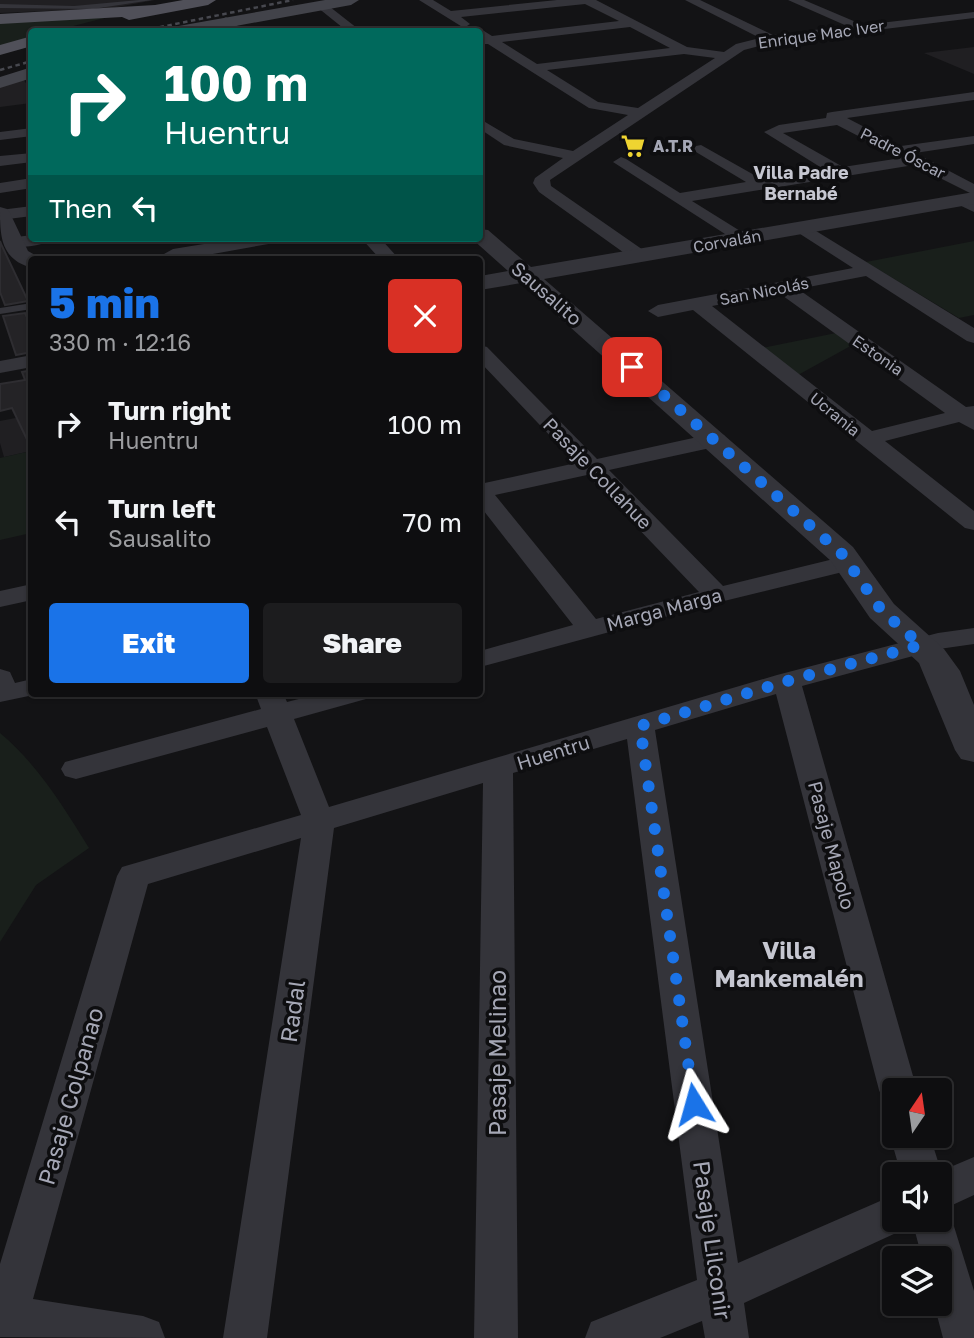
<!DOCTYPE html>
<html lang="en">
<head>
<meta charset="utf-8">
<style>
  body { margin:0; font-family:"Golos Text",sans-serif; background:#1c1c1e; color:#f1f3f6; height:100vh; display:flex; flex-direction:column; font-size:26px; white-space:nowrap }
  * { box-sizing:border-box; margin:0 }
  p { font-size:23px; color:#9b9c9f }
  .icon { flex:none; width:38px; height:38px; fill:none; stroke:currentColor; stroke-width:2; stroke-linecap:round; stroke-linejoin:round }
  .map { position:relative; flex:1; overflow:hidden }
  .panel { position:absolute; left:28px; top:256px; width:455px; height:441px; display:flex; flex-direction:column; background:#0e0e10; border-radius:7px; box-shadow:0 2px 5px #0004,0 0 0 2px #2e2e30 }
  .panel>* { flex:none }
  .banner { position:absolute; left:28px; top:28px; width:455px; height:214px; border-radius:7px; box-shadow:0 2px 5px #0004,0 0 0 2px #2e2e30; background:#00695c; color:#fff; overflow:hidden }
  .needle { width:46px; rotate:13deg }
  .tools { position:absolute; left:882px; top:1078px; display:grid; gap:14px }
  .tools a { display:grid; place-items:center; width:70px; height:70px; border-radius:7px; background:#0e0e10; box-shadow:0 2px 5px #0004,0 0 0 2px #2e2e30; font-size:35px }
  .pin { position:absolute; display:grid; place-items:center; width:60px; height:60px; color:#fff; margin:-30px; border-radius:14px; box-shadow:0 4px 10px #0006 }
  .me { position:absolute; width:77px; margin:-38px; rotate:352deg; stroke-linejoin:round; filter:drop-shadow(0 0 5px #0008) }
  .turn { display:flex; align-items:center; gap:24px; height:147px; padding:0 21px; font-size:32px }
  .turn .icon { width:91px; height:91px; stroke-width:2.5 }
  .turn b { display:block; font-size:49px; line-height:60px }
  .then { display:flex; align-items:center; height:66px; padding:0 21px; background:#0003; gap:14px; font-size:26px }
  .round { display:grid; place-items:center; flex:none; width:74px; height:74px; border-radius:7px; background:#1c1c1e }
  .overview { display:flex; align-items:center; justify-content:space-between; height:119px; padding:0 21px }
  h1 { font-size:42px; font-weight:800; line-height:52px; color:#1a73e8 }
  .primary-button { display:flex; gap:14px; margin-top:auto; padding:14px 21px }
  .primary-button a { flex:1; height:80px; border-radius:7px; background:#1a73e8; color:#fff; font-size:28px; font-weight:800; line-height:80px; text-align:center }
  .primary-button a+a { background:#1c1c1e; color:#f1f3f6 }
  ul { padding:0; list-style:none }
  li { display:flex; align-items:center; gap:21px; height:98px; padding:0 21px }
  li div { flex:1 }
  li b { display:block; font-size:26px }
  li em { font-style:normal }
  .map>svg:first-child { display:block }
</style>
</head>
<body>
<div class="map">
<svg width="974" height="1338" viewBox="0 0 974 1338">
  <rect width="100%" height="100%" fill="#131315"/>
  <path fill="#201f22" d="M 0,0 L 155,0 L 112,8 L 0,13 Z
    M 974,47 L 974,74 L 924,53 Z
    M 23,79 L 31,90 L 31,103 L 0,107 L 0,87 Z
    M 31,415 L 31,451 L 4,457 L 0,443 L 0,421 Z"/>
  <path fill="#191f1b" d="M 112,16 L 54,31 L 32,32 L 31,37 L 0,46 L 0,21 Z
    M 974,241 L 974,315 L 959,318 L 866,262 Z
    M 841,332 L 856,343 L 798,375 L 762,348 Z
    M 31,451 L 31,533 L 0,540 L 0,458 Z
    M 0,733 C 38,765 63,806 89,848 L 36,885 L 0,942 Z"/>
  <path fill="#242326" stroke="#2e2d31" stroke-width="2" d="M 0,241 L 2,246 L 28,301 L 5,305 L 0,292 Z
    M 25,313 L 32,328 L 32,352 L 16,355 L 3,316 Z
    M 32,370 L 32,450 L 12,408 L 0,411 L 0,384 L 25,380 L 22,372 Z"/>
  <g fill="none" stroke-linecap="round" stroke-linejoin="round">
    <path fill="#34343a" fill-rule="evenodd" d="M 139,0 L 152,0 L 93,9 L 0,8 L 0,4 L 74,6 Z
      M 32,303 L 32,309 L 0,314 L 0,308 Z"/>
    <path fill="#34343a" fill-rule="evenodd" d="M 959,196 L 974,203 L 974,212 L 955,203 L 955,197 Z"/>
    <path fill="#34343a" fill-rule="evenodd" d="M 419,0 L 433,0 L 451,11 L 557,0 L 596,0 L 687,47 L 724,52 L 736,44 L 760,38 L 685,0 L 700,0 L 773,35 L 847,26 L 788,0 L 804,0 L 863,25 L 974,12 L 974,18 L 771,43 L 744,50 L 550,180 L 551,186 L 646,252 L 649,256 L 640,261 L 634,260 L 539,192 L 533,183 L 535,178 L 563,158 L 504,145 L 480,129 L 480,119 L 514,139 L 573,151 L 628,115 L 589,108 L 488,44 L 480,44 L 480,32 L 476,32 L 484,31 L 492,36 L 619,21 L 585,4 L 461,17 L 470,24 L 464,28 ZM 630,27 L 670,48 L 537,64 L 502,42 ZM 684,54 L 715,58 L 638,108 L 598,102 L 547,70 Z
      M 317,3 L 325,3 L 362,32 L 348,32 L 317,7 Z
      M 974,92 L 974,100 L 847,118 L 901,146 L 974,136 L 974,144 L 915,153 L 974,184 L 974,195 L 914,165 L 692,201 L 745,234 L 748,238 L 739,243 L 613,162 L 621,157 L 626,159 L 680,193 L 746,182 L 696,152 L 694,149 L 696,146 L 701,145 L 763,180 L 825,170 L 764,132 L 779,125 L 826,118 L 827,113 L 832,112 ZM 837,125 L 893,154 L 901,158 L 843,167 L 783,133 Z
      M 32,128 L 32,136 L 0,140 L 0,132 Z
      M 32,153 L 32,162 L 0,166 L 0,156 Z
      M 32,178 L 32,188 L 0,193 L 0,183 Z
      M 32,206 L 32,216 L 0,220 L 0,210 Z
      M 803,223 L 974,328 L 974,343 L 967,341 L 866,276 L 798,289 L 966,407 L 974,406 L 974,430 L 959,422 L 885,441 L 974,511 L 974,530 L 965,528 L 693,310 L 658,317 L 648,311 L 658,305 L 853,268 L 797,232 L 795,228 L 797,224 ZM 779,293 L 945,413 L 872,431 L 712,306 Z
      M 32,235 L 32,238 L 53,238 C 44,246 16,251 6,242 L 9,238 Z
      M 241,238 L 283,238 L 274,243 L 185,259 L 167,259 L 164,254 L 173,249 Z
      M 361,238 L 380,238 L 399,259 L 380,259 Z
      M 480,345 L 487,347 L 597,459 L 716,433 L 724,435 L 727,440 L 724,445 L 609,470 L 723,586 L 850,555 L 859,558 L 863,563 L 859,568 L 724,601 L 480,667 L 480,651 L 573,625 L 480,506 L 480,484 L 576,463 L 480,362 ZM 587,475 L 699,592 L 596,619 L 495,495 Z
      M 32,355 L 32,367 L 0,373 L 0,361 Z
      M 32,584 L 32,600 L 0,607 L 0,591 Z
      M 974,628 L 974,644 L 939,649 L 802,686 L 917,1090 L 894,1090 L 894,1105 L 884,1102 L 879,1090 L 776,694 L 655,730 L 738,1263 L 894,1195 L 894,1220 L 940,1220 L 940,1174 L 901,1174 L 890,1136 L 894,1127 L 894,1136 L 930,1136 L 941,1171 L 974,1157 L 974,1195 L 948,1207 L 974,1291 L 974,1338 L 943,1338 L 934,1304 L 940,1304 L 940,1258 L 922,1258 L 912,1220 L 909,1227 L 744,1303 L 749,1338 L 705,1338 L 702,1321 L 660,1338 L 585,1338 L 591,1322 L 697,1280 L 627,739 L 513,773 L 518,1338 L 474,1338 L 483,783 L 334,828 L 267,1338 L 223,1338 L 301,838 L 148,884 L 33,1299 L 143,1316 L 159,1322 L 165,1338 L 0,1337 L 0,1264 L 117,876 L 122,867 L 301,815 L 267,727 L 76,779 L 65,776 L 61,769 L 65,762 L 261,709 L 255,693 L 283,693 L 287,702 L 322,693 L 370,693 L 366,699 L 294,719 L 329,807 L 777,675 L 938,633 Z
      M 0,669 L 10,672 L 15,683 L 32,679 L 32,693 L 43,693 L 0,702 Z"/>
    <path fill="#34343a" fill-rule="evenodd" d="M 226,17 L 246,32 L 229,32 L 219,21 Z
      M 974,192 L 974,204 L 544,279 L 853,547 L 894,604 L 944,649 L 960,671 L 974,705 L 974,762 L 961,759 L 955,750 L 919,663 L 870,618 L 831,561 L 521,283 L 480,290 L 480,276 L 508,271 L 471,238 L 480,238 L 480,229 L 488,230 L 531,267 Z
      M 0,207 L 7,209 L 10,213 L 28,251 L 42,259 L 32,259 L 32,268 C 0,259 0,236 0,207 Z"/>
    <path fill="#42434a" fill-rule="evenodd" d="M 325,0 L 359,0 L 351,5 L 203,32 L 165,32 L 173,27 Z
      M 32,67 L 32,78 L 0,88 L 0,77 Z"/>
    <path fill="#505059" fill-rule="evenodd" d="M 183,0 L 216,0 L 208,5 L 129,20 L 122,17 L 0,24 L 0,14 L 155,5 Z
      M 32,36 L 32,46 L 0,55 L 0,45 Z"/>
    <path stroke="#47484f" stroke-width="2.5" stroke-dasharray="4.5 3.5" stroke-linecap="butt" d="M 136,32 L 293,0
      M 0,70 L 32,61"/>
  </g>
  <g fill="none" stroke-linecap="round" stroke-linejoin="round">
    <path stroke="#1a73e8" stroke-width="12" stroke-dasharray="0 21.6" d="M 632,367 L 842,554 L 882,611 L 921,645 L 787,681 L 640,726 L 694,1104"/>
  </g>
  <defs>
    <g id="supermarket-bare" transform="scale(1.89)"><path d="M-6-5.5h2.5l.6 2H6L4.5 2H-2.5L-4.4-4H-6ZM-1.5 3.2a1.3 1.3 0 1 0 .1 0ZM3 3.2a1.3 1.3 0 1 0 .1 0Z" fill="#efd431" stroke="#0e0e10" stroke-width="2.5" paint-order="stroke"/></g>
  </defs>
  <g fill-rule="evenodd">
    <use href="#supermarket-bare" x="633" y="146"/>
  </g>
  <g text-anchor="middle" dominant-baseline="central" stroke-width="7" stroke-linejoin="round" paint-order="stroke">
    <g font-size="16" fill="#a5a7b5" stroke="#0e0e10">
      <text transform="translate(821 34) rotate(-8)">Enrique Mac Iver</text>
      <text transform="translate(903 153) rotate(27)">Padre Óscar</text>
      <text transform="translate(727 241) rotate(-10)">Corvalán</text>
      <text transform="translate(764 291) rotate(-11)">San Nicolás</text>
      <text transform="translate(878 355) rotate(35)">Estonia</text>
      <text transform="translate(835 414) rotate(39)">Ucrania</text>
    </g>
    <g font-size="16" font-weight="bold" fill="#a5a7b5" stroke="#0e0e10" text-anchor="start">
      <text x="653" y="146">A.T.R</text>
    </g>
    <g font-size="18" font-weight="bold" fill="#c6c7d1" stroke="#0e0e10">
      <text x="801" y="172">Villa Padre<tspan x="801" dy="21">Bernabé</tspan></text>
    </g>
    <g font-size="19" fill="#a5a7b5" stroke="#0e0e10">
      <text transform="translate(547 293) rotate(41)">Sausalito</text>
      <text transform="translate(598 473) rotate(46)">Pasaje Collahue</text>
      <text transform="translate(664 609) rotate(-15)">Marga Marga</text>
      <text transform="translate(553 752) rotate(-17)">Huentru</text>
      <text transform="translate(832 845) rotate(75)">Pasaje Mapolo</text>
    </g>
    <g font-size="23" fill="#a5a7b5" stroke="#0e0e10">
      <text transform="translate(292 1011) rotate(-82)">Radal</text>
      <text transform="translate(497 1053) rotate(-90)">Pasaje Melinao</text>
      <text transform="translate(70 1096) rotate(-74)">Pasaje Colpanao</text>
      <text transform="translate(713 1240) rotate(82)">Pasaje Lilconir</text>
    </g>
    <g font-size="24" font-weight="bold" fill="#c6c7d1" stroke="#0e0e10">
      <text x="789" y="949">Villa<tspan x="789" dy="28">Mankemalén</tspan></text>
    </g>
  </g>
</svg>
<div class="tools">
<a><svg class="needle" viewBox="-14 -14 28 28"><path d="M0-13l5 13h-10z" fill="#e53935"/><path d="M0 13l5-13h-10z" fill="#9b9c9f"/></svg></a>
<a><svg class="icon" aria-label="sound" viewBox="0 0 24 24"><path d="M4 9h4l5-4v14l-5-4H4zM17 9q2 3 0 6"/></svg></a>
<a><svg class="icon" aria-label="layers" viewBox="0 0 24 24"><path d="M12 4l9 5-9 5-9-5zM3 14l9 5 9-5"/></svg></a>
</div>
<div class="pin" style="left:632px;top:367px;background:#d93025"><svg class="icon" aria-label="arrive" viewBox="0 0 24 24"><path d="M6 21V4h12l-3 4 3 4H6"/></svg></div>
<svg class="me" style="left:694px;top:1104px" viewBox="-20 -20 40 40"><path d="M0-17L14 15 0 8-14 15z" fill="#1a73e8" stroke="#fff" stroke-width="4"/></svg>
<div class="banner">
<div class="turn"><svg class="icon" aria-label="right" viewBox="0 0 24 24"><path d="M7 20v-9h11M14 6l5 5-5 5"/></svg><div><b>100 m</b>Huentru</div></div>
<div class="then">Then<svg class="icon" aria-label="left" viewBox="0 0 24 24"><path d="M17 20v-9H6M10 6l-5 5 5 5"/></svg></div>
</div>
<section class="panel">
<div class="overview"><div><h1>5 min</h1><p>330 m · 12:16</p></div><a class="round" style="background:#d93025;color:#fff"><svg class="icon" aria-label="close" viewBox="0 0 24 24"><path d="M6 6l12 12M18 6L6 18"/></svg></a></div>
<ul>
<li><svg class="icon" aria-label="right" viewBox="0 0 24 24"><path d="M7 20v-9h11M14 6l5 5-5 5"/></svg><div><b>Turn right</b><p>Huentru</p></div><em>100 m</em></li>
<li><svg class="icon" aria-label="left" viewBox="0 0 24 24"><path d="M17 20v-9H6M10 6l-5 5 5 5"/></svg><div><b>Turn left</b><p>Sausalito</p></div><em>70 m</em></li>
</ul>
<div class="primary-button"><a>Exit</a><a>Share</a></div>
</section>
</div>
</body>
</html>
